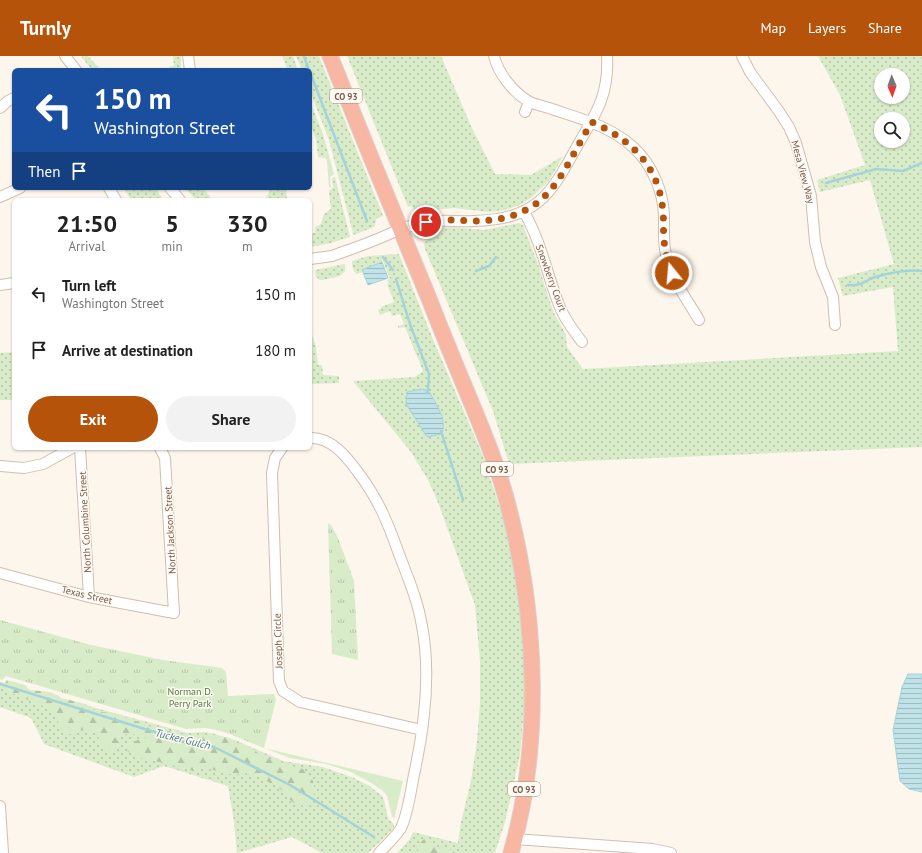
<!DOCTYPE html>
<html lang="en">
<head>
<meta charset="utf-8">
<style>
  body { margin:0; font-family:"PT Sans",sans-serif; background:#f2f2f2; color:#222; height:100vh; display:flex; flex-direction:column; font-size:15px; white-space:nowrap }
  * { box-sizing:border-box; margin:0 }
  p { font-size:13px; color:#767676 }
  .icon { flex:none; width:22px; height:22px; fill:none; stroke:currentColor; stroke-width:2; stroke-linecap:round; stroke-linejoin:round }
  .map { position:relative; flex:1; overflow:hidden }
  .details { position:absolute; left:12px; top:142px; width:300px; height:252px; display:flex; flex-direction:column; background:#fff; border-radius:6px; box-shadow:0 1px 3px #0004 }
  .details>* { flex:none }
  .hud { position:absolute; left:12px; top:12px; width:300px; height:122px; border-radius:6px; box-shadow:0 1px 3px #0004; background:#1a4fa0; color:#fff; overflow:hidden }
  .needle { width:26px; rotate:178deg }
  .fabs { position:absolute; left:874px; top:12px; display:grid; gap:8px }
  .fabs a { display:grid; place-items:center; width:36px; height:36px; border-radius:50%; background:#fff; box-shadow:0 1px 3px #0004; font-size:20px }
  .pin { position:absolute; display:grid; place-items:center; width:34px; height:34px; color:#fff; margin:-17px; border:2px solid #fff; border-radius:50%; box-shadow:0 1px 4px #0007 }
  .me { position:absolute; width:44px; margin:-22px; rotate:343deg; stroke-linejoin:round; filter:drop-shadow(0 0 3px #0008) }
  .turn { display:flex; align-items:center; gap:14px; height:84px; padding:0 16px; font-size:18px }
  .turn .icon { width:52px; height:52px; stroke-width:2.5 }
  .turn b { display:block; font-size:28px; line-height:34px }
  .then { display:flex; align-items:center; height:38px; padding:0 16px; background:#0003; gap:8px; font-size:15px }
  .eta { display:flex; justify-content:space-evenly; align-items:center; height:68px; text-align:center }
  .eta b { font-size:24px; font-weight:700; line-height:28px }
  .button { display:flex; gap:8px; margin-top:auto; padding:8px 16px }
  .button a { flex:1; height:46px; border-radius:24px; background:#b45309; color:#fff; font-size:16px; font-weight:700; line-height:46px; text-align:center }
  .button a+a { background:#f2f2f2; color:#222 }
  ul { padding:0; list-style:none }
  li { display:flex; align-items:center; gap:12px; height:56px; padding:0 16px }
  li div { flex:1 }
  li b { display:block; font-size:15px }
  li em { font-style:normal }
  header { display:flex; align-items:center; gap:24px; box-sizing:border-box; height:56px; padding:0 20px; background:#b45309; color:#fff }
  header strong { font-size:19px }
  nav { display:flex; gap:22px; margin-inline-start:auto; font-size:14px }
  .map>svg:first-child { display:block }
</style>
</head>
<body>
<header>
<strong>Turnly</strong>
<nav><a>Map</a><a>Layers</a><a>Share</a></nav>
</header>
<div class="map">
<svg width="922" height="797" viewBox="0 0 922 797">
  <defs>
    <pattern id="grass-dots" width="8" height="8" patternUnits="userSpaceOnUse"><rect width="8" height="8" fill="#d8ecc9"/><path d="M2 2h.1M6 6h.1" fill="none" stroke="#b4c2a5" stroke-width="1.8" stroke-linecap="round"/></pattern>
    <pattern id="forest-firs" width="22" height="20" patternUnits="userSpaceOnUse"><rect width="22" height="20" fill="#d8ecc9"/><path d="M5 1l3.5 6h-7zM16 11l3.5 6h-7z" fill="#b4c2a5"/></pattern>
    <pattern id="park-tufts" width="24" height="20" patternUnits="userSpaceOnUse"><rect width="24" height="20" fill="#d8ecc9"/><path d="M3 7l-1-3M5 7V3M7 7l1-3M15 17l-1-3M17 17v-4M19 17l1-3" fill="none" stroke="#b4c2a5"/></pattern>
    <pattern id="water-rules" width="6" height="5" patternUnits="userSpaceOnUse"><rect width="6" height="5" fill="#bfe3e8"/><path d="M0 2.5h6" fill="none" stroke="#a0bbbe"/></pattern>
  </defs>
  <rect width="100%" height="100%" fill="#fdf6ec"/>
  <path fill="url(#grass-dots)" fill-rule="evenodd" d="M 81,0 L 88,0 L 101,14 L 92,14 Z
    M 173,0 L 181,0 L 181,11 L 177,14 L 169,14 L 169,11 L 174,10 Z
    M 282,0 L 293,0 L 298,14 L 288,14 Z
    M 296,0 L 319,0 L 382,157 L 383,160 L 377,162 L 374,171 L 354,179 L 353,177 L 329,84 L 310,35 L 310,14 L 302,14 Z
    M 347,0 L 441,0 L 471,70 L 495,118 L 531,119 L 563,100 L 549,125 L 532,141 L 520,149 L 505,154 L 489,156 L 454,152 L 422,155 L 417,153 L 414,154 L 412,150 L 408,151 Z
    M 818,0 L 922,0 L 922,391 L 509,408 L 493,355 L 425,193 L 424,187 L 427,185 L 428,173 L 450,171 L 484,174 L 519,167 L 523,169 L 538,208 L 548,240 L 554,257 L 566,279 L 567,291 L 583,313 L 898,295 L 893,231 L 843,240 L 838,222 L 894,208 L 870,124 L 820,136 L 817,124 L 865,109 L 840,39 ZM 881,19 L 903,19 L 903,41 L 881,41 ZM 881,63 L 903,63 L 903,85 L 881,85 Z
    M 310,45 L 323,78 L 328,96 L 325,97 L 324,102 L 318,101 L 316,83 L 310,68 Z
    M 335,121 L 350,181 L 331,187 L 310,191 L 310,177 L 315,177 L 315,171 L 321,168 L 324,158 L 331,153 L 329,135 L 333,131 L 332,122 Z
    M 124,132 L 156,132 L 163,144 L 131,144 Z
    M 185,132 L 203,132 L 213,144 L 196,144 Z
    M 271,132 L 286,132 L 287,144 L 265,144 Z
    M 399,198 L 432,281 L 483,400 L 503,461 L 517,524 L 523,573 L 525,641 L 520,699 L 505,766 L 495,797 L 397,797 L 410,783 L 413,776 L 458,787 L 461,766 L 471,725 L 477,685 L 480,646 L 480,605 L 475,549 L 439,449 L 428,424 L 411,396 L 353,325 L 415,321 L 423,315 L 405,271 L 398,272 L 398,270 L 404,268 L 400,258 L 392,260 L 390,255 L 380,259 L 378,254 L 381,253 L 381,251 L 394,246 L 387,228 L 389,228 L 387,224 L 390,223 L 382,203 L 382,207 L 357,218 C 353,216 352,210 352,205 L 368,200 Z
    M 345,208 L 345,215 L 340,220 L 322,224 L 320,224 L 316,221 L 315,214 Z
    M 310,272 L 316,291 L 318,309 L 322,309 L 323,319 L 339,320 L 339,327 L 310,328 Z
    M 14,296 L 14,344 L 0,344 L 0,297 Z
    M 0,626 L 188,677 L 205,676 L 215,678 L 235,684 L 283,705 L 323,711 L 354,722 L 368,729 L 382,740 L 384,744 L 387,758 L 389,764 L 393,767 L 394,771 L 389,777 L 368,797 L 322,797 L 292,781 L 237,797 L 234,766 L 228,730 L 164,710 L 134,721 L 44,688 L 31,662 L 0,651 Z"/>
  <path fill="url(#forest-firs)" d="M 7,624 L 25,629 L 30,634 L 50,636 L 59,640 L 61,642 L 86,648 L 97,656 L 114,657 L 154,672 L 173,676 L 188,680 L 202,679 L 229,682 L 235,687 L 251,691 L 260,699 L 277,706 L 285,707 L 291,710 L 303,713 L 313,725 L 315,737 L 304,749 C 292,751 287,738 279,732 C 271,726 259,722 250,717 L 247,716 L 245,718 L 227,718 L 204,711 L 199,715 L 193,715 L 165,707 L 143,703 L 128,696 C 126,686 138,684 146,682 L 145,679 L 143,679 L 126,678 L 119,680 L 118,690 L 115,696 L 112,697 L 108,693 L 98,688 L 97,686 L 101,678 L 99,677 L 82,673 L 71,678 L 66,678 C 57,672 59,662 53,654 L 9,636 L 4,629 Z
    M 424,783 C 430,784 431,787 436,790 C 442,793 449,791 455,797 L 419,797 L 417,791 Z"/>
  <path fill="url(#park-tufts)" d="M 328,467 L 331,469 L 338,482 L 354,525 L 358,604 L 332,598 Z
    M 0,564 L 91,589 L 163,604 L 222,612 L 226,616 L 228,640 L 274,638 L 276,644 L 264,692 C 245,685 225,674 205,672 C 199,672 192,673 186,673 L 6,620 L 2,624 L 0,623 Z"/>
  <path fill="#d8ecc9" d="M 328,96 L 334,118 L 330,121 L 331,131 L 329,132 L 327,105 L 324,100 L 325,97 Z
    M 264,692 L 403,725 L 394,763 L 392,760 L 387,740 L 383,735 L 373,728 L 351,716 L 326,708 L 290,702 Z"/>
  <path fill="url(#water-rules)" stroke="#a5d3da" d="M 382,206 L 388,222 L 368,229 L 362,214 Z
    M 421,333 L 428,334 C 436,348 447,362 442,378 L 427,381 L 406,348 L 407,336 Z
    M 908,618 L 922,618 L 922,736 L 909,733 L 900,725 L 893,674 L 902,631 Z"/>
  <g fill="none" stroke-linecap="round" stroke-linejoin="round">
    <path stroke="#a5d3da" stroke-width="2.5" d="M 304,0 L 309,14
      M 310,16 L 367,165
      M 826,127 L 876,113 L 903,115 L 922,107
      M 383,201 L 393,214
      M 476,215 L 489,210 L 496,201
      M 396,223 L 410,268 L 429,318 L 428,334 L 427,337
      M 848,229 C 862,230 862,226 875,221 C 889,217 907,213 922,215
      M 441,375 L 463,444
      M 0,628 L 151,675 L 214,691 L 290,729 L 374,781"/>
    <g stroke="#d1beb0" stroke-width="12">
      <path id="minor" d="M 65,0 L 76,14
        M 188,0 L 190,14
        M 494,0 C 498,17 513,36 528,45 C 535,49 544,50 552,53 C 581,63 610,70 633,91 C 652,108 663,135 664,159 C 664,173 663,186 666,199 C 671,223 687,243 699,264
        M 742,0 L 750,16 L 778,54 L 789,71 L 796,87 L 811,140 L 815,186 L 821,211 L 833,241 L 835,269
        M 0,52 L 8,45 L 14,42
        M 525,56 L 529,46
        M 109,132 L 116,144
        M 170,132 L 180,144
        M 0,141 L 20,132
        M 524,156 C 541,185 547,218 559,249 C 564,263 574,275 582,286
        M 310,203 L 332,200 L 343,196 C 361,190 378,183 394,176 C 405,172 415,167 426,166 C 442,163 458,166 474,165 C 540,163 551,137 580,85 C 598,55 609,36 607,0
        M 0,229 L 14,227
        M 310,382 C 331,381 346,400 357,415 C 378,442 388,467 399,498 C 408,522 418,545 422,570 C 431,617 425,667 415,714 C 411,732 409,753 402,770 C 399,778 385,790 379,797
        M 80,392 L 89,541
        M 282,392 L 275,402 L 272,417 L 279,625 L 283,635 L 300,646 L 422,674
        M 0,410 L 24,412 L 43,408 L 72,392
        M 0,517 L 89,541 L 174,557 L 165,402 L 160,392
        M 0,750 L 3,797
        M 515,783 L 653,793 L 671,797"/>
    </g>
    <g stroke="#dad1cd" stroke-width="17">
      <path id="highway" d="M 330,0 C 363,82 396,163 430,245 C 443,279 457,312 471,346 C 486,382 501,419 510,457 C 537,564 542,690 511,797"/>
    </g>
    <use href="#minor" stroke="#fff" stroke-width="10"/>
    <use href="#highway" stroke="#f7b7a3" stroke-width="15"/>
  </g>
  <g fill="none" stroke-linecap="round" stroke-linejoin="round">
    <path stroke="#b45309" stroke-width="7" stroke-dasharray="0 12.6" d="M 426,166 C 434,165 443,164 451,164 C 464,164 477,166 490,164 C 553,158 563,112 592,66 C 632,84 660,111 663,157 C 664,166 663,175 664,184 C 665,196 668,206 672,217"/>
  </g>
  <g text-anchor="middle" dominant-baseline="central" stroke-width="3" stroke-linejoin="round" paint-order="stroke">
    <g fill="#fffaf3" stroke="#a28b7f" stroke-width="1">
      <rect x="330" y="33" width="32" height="14" rx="3"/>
      <rect x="481" y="406" width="32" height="14" rx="3"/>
      <rect x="508" y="726" width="32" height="14" rx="3"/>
    </g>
    <g font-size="9" font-weight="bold" fill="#7a5c4d">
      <text x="346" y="40">CO 93</text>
      <text x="497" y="413">CO 93</text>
      <text x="524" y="733">CO 93</text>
    </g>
    <g font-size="10" fill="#7a5c4d" stroke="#fffaf3">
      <text transform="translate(803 116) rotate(75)">Mesa View Way</text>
      <text transform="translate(551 222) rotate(70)">Snowberry Court</text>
      <text transform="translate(85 466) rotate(-93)">North Columbine Street</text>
      <text transform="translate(170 474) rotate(-93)">North Jackson Street</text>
      <text transform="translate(87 539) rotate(13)">Texas Street</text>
      <text transform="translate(278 585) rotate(-92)">Joseph Circle</text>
    </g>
    <g font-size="10" fill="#537a41" stroke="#fffaf3">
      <text x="190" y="635">Norman D.<tspan x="190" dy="12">Perry Park</tspan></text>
    </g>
    <g font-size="11" font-style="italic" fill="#437c86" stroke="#fffaf3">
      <text transform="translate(183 683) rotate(14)">Tucker Gulch</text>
    </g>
  </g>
</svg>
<div class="fabs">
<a><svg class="needle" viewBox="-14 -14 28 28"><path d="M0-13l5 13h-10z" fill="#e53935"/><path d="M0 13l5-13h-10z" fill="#767676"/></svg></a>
<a><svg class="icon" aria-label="search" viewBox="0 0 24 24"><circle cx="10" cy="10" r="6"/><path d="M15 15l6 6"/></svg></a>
</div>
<div class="pin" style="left:426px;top:166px;background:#d93025"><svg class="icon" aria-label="arrive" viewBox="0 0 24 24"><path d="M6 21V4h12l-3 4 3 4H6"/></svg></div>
<svg class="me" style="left:672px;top:217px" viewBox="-20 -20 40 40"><circle r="17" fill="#b45309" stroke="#fff" stroke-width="3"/><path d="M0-11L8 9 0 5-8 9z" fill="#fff"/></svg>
<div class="hud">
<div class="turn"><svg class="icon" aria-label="left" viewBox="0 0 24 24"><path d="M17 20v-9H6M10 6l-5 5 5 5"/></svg><div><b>150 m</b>Washington Street</div></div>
<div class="then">Then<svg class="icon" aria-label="arrive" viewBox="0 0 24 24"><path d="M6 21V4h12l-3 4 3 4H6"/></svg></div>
</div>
<section class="details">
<div class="eta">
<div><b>21:50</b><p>Arrival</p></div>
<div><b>5</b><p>min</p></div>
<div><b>330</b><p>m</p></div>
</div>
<ul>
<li><svg class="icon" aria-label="left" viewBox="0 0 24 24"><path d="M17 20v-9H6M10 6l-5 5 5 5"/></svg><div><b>Turn left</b><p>Washington Street</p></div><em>150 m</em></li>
<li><svg class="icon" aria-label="arrive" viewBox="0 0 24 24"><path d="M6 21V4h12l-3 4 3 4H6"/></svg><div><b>Arrive at destination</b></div><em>180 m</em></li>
</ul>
<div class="button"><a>Exit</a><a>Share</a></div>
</section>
</div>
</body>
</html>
